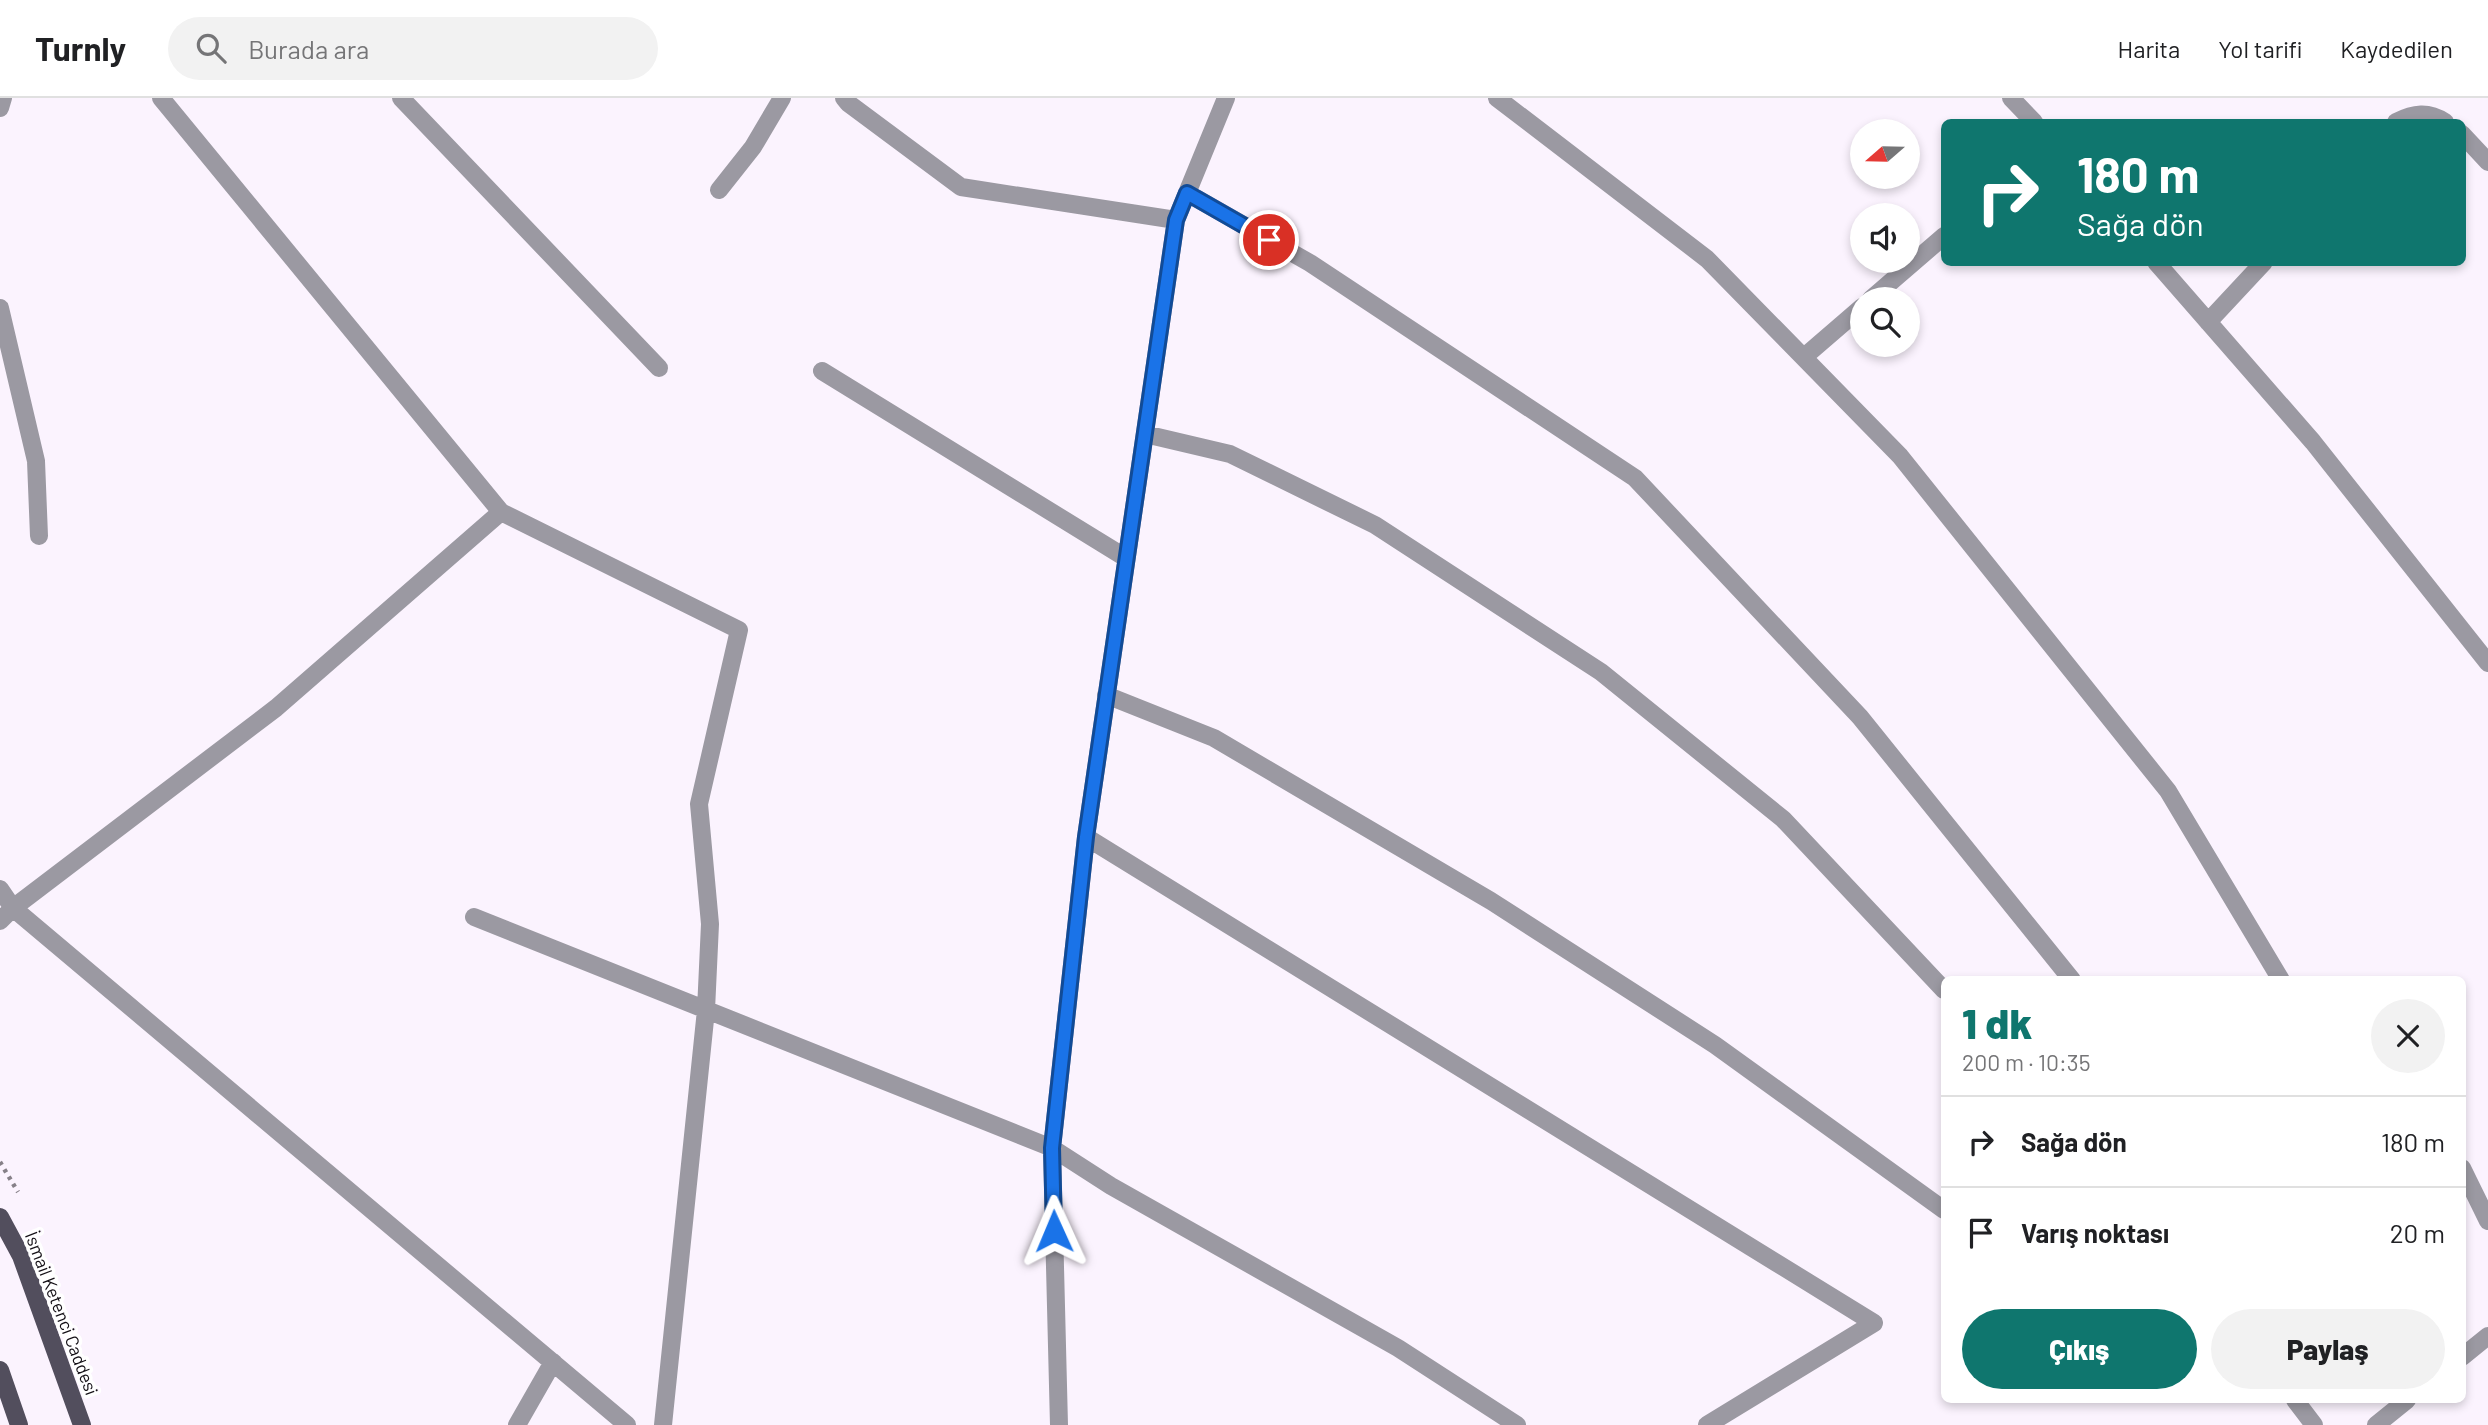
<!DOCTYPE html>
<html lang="tr">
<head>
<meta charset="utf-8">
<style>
  body { margin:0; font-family:Barlow,sans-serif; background:#f2f2f2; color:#202124; height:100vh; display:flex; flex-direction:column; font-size:26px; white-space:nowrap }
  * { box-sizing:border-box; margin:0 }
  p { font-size:23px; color:#757577 }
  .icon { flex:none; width:38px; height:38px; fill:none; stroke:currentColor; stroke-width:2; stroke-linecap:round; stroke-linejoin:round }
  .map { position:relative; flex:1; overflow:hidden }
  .panel { position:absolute; left:1941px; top:878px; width:525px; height:427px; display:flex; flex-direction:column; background:#fff; border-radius:10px; box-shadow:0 4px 10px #0003 }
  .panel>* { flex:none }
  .guide { position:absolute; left:1941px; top:21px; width:525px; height:147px; border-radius:10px; box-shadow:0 4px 10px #0003; background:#0f766e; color:#fff; overflow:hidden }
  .needle { width:46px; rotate:250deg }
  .tools { position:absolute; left:1850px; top:21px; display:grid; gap:14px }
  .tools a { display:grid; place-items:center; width:70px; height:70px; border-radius:50%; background:#fff; box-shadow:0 4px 10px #0003; font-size:35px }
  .pin { position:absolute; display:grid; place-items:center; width:60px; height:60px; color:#fff; margin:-30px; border:4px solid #fff; border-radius:50%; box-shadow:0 2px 7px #0007 }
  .me { position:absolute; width:77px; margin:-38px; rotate:359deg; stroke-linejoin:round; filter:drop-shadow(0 0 5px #0008) }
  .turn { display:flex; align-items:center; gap:24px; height:147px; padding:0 21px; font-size:32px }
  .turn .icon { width:91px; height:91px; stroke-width:2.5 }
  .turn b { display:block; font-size:49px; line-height:60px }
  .round { display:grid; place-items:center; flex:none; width:74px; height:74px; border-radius:37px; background:#f2f2f2 }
  .head { display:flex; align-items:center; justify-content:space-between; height:119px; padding:0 21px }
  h1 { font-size:42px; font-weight:800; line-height:52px; color:#0f766e }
  .primary-button { display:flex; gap:14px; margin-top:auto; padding:14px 21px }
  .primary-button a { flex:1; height:80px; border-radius:42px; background:#0f766e; color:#fff; font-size:28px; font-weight:800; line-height:80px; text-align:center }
  .primary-button a+a { background:#f2f2f2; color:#202124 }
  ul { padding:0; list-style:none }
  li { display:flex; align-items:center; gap:21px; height:91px; padding:0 21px; border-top:2px solid #e0e0e0 }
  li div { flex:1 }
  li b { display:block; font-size:26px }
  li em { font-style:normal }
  header { display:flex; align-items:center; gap:42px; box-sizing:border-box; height:98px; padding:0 35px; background:#fff; border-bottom:2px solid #e0e0e0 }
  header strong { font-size:33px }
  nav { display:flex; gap:38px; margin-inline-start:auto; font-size:24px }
  .search { width:490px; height:63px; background:#f2f2f2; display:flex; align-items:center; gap:18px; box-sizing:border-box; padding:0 24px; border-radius:38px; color:#757577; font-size:26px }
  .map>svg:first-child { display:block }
</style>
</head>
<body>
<header>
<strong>Turnly</strong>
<div class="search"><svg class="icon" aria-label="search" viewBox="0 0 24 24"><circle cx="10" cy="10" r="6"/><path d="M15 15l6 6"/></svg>Burada ara</div>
<nav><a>Harita</a><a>Yol tarifi</a><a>Kaydedilen</a></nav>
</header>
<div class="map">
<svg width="2488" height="1327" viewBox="0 0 2488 1327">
  <rect width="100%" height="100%" fill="#fbf3fe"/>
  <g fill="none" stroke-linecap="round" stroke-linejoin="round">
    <path stroke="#868088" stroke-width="4.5" stroke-dasharray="3.5 5" stroke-linecap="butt" d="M 0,1064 L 18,1094"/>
    <path stroke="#9b99a2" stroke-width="18" d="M 161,0 L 501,414 L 739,532 L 699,706 L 710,826 L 706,912 L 663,1327
      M 401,0 L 659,270
      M 844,0 L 848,5 L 961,89 L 1176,122
      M 1497,0 L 1707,161 L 1900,358 L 2168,693 L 2281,882
      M 2011,0 L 2034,24
      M 0,10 L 3,0
      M 2396,24 C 2414,15 2428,13 2445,24
      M 2462,36 L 2488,64
      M 719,92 L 753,49 L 782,0
      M 1187,95 L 1310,165 L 1635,380 L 1860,619 L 2072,882
      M 2156,164 L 2313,344 L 2488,565
      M 1871,201 L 1944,138
      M 0,210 L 36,363 L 39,438
      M 2208,224 L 2264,164
      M 1804,259 L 1862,209
      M 822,273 L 1126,460
      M 1145,336 L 1230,356 L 1375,427 L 1601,574 L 1783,721 L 1944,892
      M 1106,597 L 1214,640 L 1491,803 L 1715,947 L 1944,1112
      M 1086,739 L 1874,1225 L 1707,1327
      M 0,791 L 13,810 L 627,1327
      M 474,819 L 1052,1050 L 1111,1088 L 1398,1250 L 1517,1327
      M 0,823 L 13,810 L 276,610 L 501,414
      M 2462,1070 L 2488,1123
      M 2462,1259 L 2488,1238
      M 2295,1302 L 2314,1327
      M 517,1327 L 553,1264
      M 1059,1327 L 1052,1050 L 1086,739 L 1176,122 L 1226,0
      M 2376,1327 L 2407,1302"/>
    <path stroke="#524e5d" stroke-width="18" d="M 0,1119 L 21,1158 L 82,1327
      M 0,1272 L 19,1327"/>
  </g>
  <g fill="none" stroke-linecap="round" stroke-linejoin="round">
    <g stroke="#114b97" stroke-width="18">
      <path id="route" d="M 1054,1133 L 1052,1050 L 1086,739 L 1176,122 L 1187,95 L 1269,142"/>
    </g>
    <use href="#route" stroke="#1a73e8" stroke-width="12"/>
  </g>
  <g text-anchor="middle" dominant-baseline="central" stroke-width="7" stroke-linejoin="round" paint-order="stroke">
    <g font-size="18" fill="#130f15" stroke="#fff">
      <text transform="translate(62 1215) rotate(69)">İsmail Ketenci Caddesi</text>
    </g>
  </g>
</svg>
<div class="tools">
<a><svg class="needle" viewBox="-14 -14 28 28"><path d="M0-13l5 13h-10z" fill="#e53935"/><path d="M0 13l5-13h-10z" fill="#757577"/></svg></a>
<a><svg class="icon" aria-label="sound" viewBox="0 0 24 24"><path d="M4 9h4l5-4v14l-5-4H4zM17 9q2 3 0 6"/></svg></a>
<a><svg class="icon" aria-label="search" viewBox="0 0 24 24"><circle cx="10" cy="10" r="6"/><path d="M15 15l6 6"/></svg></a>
</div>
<div class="pin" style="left:1269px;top:142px;background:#d93025"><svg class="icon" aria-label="arrive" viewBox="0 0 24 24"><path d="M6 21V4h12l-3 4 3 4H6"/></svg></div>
<svg class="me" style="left:1054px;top:1133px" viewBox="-20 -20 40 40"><path d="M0-17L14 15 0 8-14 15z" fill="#1a73e8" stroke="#fff" stroke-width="4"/></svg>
<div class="guide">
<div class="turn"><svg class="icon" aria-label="right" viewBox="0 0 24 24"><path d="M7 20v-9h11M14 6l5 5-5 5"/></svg><div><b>180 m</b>Sağa dön</div></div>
</div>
<section class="panel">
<div class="head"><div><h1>1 dk</h1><p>200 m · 10:35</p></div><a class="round"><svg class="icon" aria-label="close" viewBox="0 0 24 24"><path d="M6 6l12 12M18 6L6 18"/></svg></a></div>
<ul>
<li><svg class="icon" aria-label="right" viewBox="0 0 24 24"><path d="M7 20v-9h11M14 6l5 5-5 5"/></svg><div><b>Sağa dön</b></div><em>180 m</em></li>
<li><svg class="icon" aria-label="arrive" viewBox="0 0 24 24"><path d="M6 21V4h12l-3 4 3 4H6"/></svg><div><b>Varış noktası</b></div><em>20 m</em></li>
</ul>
<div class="primary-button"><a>Çıkış</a><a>Paylaş</a></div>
</section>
</div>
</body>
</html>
